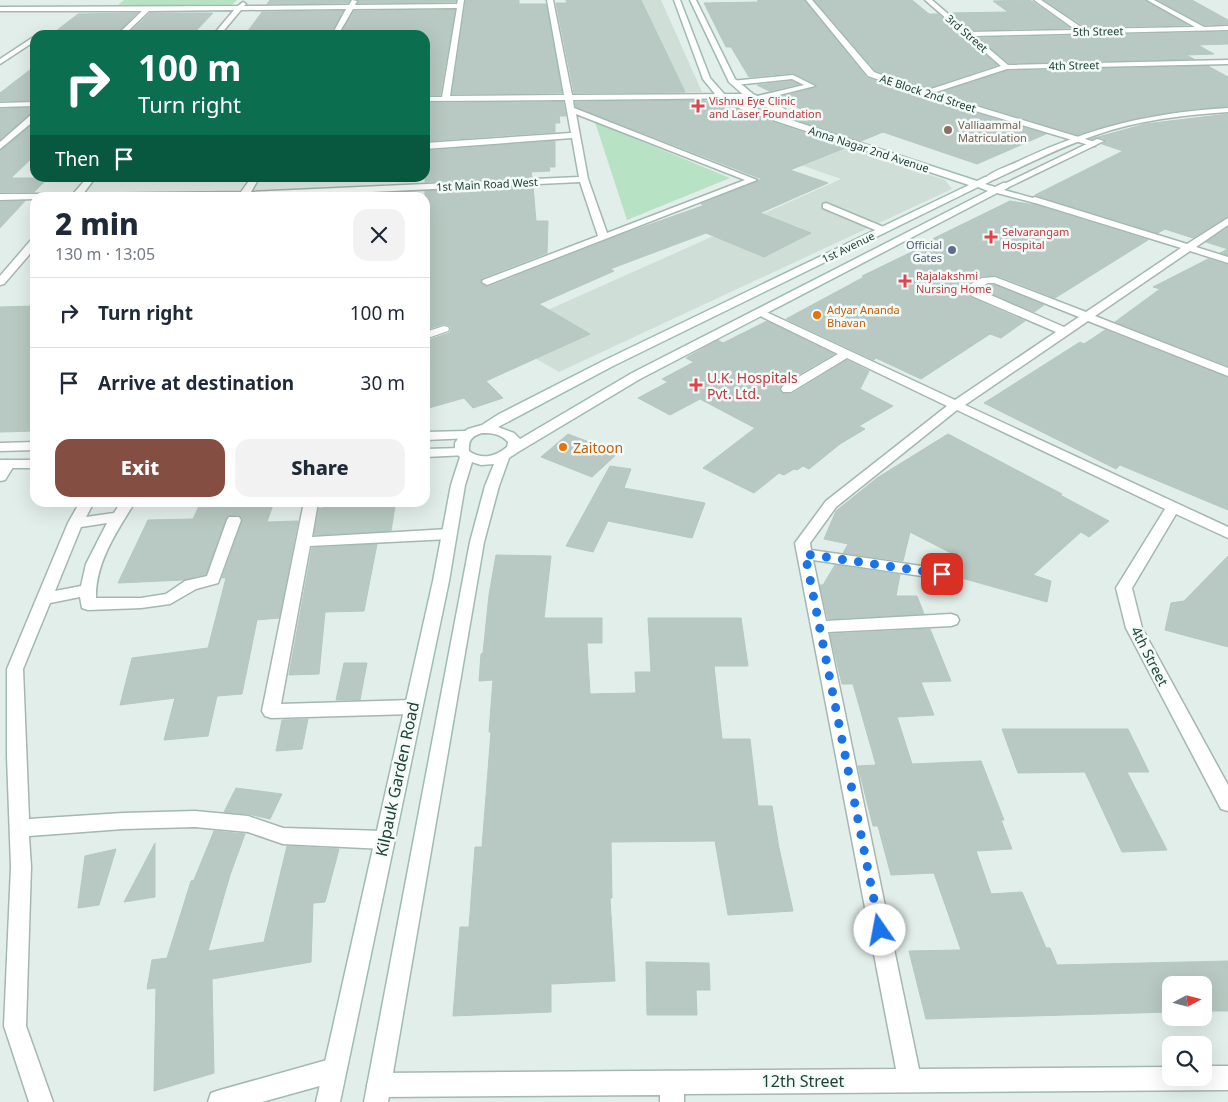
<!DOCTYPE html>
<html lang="en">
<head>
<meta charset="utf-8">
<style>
  body { margin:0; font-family:"Noto Sans",sans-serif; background:#f2f2f3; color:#1f2937; height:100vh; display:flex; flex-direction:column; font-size:19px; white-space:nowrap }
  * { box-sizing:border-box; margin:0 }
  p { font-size:16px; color:#747a83 }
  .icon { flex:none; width:28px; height:28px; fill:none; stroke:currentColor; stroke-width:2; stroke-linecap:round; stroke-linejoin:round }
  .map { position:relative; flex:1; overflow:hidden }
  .details { position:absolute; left:30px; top:192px; width:400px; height:315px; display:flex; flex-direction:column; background:#fff; border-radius:15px; box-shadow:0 5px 20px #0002 }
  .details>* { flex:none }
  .hud { position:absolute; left:30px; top:30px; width:400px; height:152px; border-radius:15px; box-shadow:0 5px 20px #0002; background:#0b6e4f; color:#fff; overflow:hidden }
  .needle { width:32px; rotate:83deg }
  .buttons { position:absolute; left:1162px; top:976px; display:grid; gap:10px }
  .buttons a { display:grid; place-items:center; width:50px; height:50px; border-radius:10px; background:#fff; box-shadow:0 5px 20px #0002; font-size:25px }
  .pin { position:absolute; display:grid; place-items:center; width:42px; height:42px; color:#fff; margin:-21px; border-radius:10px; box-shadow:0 2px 8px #0006 }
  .me { position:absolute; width:55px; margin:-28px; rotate:348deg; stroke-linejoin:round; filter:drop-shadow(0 0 4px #0008) }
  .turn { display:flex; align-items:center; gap:18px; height:105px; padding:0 25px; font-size:22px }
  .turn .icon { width:65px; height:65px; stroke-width:2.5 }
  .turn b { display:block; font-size:35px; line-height:42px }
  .then { display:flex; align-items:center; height:48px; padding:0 25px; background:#0003; gap:10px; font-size:19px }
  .round { display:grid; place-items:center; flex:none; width:52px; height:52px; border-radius:15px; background:#f2f2f3 }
  .head { display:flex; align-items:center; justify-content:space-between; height:85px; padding:0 25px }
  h1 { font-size:30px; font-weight:800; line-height:38px }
  .button { display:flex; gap:10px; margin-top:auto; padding:10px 25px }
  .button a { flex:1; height:58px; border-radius:15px; background:#844f42; color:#fff; font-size:20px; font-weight:800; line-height:58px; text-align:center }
  .button a+a { background:#f2f2f3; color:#1f2937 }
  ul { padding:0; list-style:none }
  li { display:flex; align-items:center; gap:15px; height:70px; padding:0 25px; border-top:1px solid #e0e1e3 }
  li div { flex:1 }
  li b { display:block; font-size:19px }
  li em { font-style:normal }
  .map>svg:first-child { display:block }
</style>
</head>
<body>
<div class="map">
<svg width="1228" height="1102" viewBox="0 0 1228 1102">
  <rect width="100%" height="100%" fill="#e2eee9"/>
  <path fill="#d0ded8" d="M 613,0 L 661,0 L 702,92 L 645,93 Z
    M 714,104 L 945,180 L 952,189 L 559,372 L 494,334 L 841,179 L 659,115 Z"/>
  <path fill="#b8e2c4" d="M 124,0 L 237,0 L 232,5 L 117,6 Z
    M 595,122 L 730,178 L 627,220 Z"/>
  <path fill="#b7c9c2" stroke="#b4c9c0" d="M 270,0 L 350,0 L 348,3 L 267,4 Z
    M 358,0 L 456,0 L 456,2 L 358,3 Z
    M 466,0 L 519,0 L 519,4 L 546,4 L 562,93 L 452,94 Z
    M 566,0 L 641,0 L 685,92 L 574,93 L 556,3 L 567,3 Z
    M 757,0 L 804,0 L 867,78 L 921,97 L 1046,134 L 977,164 L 883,132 L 861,141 L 781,115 L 822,121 L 779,97 L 815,88 L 817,85 L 793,73 L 749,77 L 731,47 L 726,47 L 704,3 L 759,2 Z
    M 814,0 L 912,0 L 929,14 L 938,14 L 997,65 L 925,89 L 875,70 Z
    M 1030,0 L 1070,28 L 970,30 L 950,13 L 1008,12 L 993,1 Z
    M 1044,0 L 1145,0 L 1188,25 L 1085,27 Z
    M 1158,0 L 1192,0 L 1228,20 L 1228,24 L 1204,25 Z
    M 455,10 L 440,95 L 425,95 L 425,35 L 406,35 L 406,33 L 341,33 L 354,11 Z
    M 343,11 L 331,33 L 270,34 L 273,30 L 248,31 L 262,12 Z
    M 137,13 L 115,35 L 51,35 L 78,14 Z
    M 150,13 L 213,13 L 192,35 L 127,35 Z
    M 1228,32 L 1228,44 L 1198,45 L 1214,54 L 1186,55 L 1194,59 L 1009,63 L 979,38 Z
    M 35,66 L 35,100 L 0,101 L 0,93 Z
    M 1208,66 L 1228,77 L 1228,106 L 1146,116 L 1078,135 L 939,93 L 1007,71 Z
    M 792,81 L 799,84 L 769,91 L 757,85 Z
    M 700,100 L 729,105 L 747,114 L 847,147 L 790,170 L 828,183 L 760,213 L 811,233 L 764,257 L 706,233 L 610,269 L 614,271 L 539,304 L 590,334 L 486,381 L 503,398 L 473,408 L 464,398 L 425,409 L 425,341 L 449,333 L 451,330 L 450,326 L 444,324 L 425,330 L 425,191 L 533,186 L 536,221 L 548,221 L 547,253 L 482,278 L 480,283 L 488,287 L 620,235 L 705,205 L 701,204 L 762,179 L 576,107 L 575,102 Z
    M 563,102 L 566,116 L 559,116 L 560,123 L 555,123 L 555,132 L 425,141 L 425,103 Z
    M 35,108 L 35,112 L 31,113 L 0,140 L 0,109 Z
    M 1228,114 L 1228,216 L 1193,238 L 1165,229 L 1158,233 L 1035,195 L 1123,151 L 1102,144 L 1106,142 L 1105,139 L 1098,137 L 1091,139 L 1145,124 Z
    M 35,122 L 35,155 L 11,178 L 48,178 L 34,192 L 0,192 L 0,151 Z
    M 555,141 L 555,167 L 549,167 L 550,171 L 531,172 L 532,177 L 425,182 L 425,151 Z
    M 25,201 L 0,228 L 0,202 Z
    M 1010,201 L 1035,205 L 1148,240 L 1055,298 L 996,275 L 981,276 L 966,284 L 965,291 L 971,298 L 1025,321 L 1001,338 L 990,334 L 921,379 L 876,358 L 874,360 L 786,319 L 864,277 L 862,276 L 924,246 L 920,245 Z
    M 1228,227 L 1228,255 L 1220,253 L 1228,249 L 1206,242 Z
    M 1208,259 L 1228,265 L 1228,366 L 1115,322 L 1160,289 L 1153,287 Z
    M 988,285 L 994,285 L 1044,305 L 1034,312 L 981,289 Z
    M 35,306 L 35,431 L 0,432 L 0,307 Z
    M 767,321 L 834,354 L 782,384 L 779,388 L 781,393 L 792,394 L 847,360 L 869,371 L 860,389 L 893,406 L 859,426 L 865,429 L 840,444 L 809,469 L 803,466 L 797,470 L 794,469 L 784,475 L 779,473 L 754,493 L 703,468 L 755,428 L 700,399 L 670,415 L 638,398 L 668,382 L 662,379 L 694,362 L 686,358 L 718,340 L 723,343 Z
    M 1105,330 L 1228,378 L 1228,510 L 1120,465 L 1116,469 L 984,403 L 1080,342 L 1084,344 Z
    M 568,434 L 618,453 L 592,477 L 541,457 Z
    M 948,434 L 1062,494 L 1060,495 L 1109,521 L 1089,537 L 1081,532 L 1033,575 L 1051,581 L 1047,602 L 951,575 L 957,556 L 910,532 L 903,561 L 843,553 L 848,544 L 824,539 L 836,511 L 877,478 Z
    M 610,466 L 631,469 L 624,488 L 705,503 L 692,538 L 608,521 L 593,552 L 566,546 Z
    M 201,502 L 274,502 L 267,522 L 298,521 L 279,618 L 257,620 L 242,694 L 217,696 L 208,736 L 164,740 L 175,698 L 120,705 L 132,658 L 208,648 L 226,578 L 222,578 L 243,519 L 239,515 L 227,516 L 206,574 L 183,580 L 118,583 L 148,520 L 193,519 Z
    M 323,502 L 364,502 L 364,507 L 395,506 L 391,531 L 314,535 L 319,508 L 323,508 Z
    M 377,544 L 364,611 L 325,612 L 319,674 L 289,675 L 312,548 Z
    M 496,555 L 551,556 L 544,618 L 602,618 L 602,643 L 587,643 L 590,694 L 636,693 L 635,672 L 651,672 L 648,618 L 741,618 L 748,666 L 714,666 L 722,739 L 750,739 L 758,806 L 772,806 L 779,848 L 793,911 L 728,915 L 715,841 L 611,842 L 612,898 L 610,898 L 615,981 L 551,984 L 551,1012 L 453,1016 L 460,927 L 469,927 L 475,847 L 482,847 L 491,732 L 489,732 L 493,680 L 479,681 L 481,654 L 483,653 L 489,595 Z
    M 1228,556 L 1228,647 L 1165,630 L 1171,603 L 1184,601 Z
    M 835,565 L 900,575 L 896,596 L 917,596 L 924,614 L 828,619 L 820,585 L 823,585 Z
    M 930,629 L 951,681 L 921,682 L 934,715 L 897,717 L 912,764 L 981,761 L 1004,820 L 1001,820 L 1012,849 L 976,851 L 991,894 L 1022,892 L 1046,948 L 1050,948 L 1057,965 L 1228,961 L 1228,1011 L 1204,1011 L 1204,985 L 1171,985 L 1171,1012 L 926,1019 L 909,951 L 961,950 L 934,873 L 891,875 L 878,826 L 873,826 L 858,766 L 876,765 L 853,684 L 842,684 L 830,634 Z
    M 344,663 L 367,663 L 360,700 L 336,700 Z
    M 308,719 L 302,749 L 276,751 L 282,720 Z
    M 1002,729 L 1128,729 L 1149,772 L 1127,772 L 1167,850 L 1122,852 L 1085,772 L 1018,773 Z
    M 236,788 L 282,794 L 270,819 L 248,814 L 224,812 Z
    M 214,831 L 245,834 L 230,875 L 208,951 L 264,942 L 287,846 L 339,849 L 325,902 L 313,903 L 311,962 L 212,979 L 214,1073 L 154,1091 L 156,988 L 147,989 L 152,960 L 167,958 L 191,881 L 194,880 Z
    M 155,843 L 155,897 L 124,902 Z
    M 116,849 L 99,905 L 78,908 L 85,856 Z
    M 646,962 L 709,963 L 710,990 L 696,990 L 697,1015 L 647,1015 Z"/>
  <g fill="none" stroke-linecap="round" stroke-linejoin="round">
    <g stroke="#a4b7b1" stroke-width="2">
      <path id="service" d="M 444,326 L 448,327 L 449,329 L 448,331 L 425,339 L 425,332 Z"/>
    </g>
    <g stroke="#a4b7b1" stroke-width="3">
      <path id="minor" d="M 352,0 L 357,1 L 355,5 L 457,4 L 458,0 L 464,0 L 450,96 L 564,95 L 547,0 L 553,0 L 572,95 L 750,94 L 753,94 L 753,97 L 804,85 L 792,79 L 735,85 L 731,83 L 732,81 L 793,75 L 815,86 L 755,101 L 752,101 L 752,98 L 573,100 L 574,108 L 757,180 L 487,285 L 482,282 L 483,280 L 598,236 L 580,182 L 248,198 L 35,198 L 35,199 L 0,200 L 0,194 L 73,194 L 87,178 L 95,178 L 83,194 L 241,192 L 251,178 L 259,178 L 251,192 L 579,177 L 572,138 L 425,149 L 425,143 L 571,133 L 565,100 L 425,101 L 425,97 L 442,97 L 457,8 L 353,9 L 338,35 L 332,35 L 346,9 L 241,10 L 220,35 L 213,35 L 234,10 L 149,11 L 124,35 L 117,35 L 142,11 L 0,11 L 0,7 L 238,6 L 243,2 L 246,4 L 244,6 L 349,5 ZM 576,114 L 745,180 L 607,233 L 588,179 Z
        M 806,0 L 812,0 L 874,72 L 925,91 L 1001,66 L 925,0 L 932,0 L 969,32 L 1076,30 L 1034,0 L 1041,0 L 1084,29 L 1195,27 L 1147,0 L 1154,0 L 1204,27 L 1228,26 L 1228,30 L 974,36 L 1008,65 L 1228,60 L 1228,64 L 1007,69 L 933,93 L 1095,142 L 1095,146 L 1092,146 L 922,95 L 868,76 Z
        M 35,36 L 35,41 L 0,64 L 0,59 Z
        M 35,102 L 35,106 L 0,107 L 0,103 Z
        M 32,114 L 35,114 L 35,120 L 0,149 L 0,142 Z
        M 1035,197 L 1187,244 L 1228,218 L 1228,225 L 1196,247 L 1228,257 L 1228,263 L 1190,251 L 1095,316 L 1228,368 L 1228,376 L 1088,321 L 965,405 L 1228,527 L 1228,538 L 1176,514 L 1132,588 L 1142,628 L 1228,785 L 1228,811 L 1221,809 L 1126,628 L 1116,588 L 1165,509 L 957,410 L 836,507 L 810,543 L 811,550 L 942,569 L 947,570 L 950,574 L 947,578 L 942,579 L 813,560 L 826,621 L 951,614 L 957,616 L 959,620 L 957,624 L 951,626 L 828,632 L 919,1069 L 1171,1067 L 1171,1078 L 1204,1078 L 1204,1066 L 1228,1066 L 1228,1090 L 684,1094 L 684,1102 L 660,1102 L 660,1095 L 379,1097 L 371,1093 L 367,1085 L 371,1077 L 379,1073 L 896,1069 L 795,543 L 826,501 L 947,406 L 847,358 L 791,392 L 783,392 L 781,389 L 783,386 L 838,354 L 752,312 L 758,309 L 762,310 L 955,400 L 1056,332 L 972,296 L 966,290 L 967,286 L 982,278 L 995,277 L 1086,312 L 1181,248 L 1032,202 L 1032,198 ZM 988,283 L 994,283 L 1079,317 L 1064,327 L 977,289 Z
        M 826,203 L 886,228 L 888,230 L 883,233 L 880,232 L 823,208 L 823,204 Z
        M 35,239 L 35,248 L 4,284 L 0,285 L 0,276 L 31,240 Z
        M 8,460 L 15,464 L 5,480 L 0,481 L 0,466 L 3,461 Z
        M 80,502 L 94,502 L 86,517 L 114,513 L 121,502 L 135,502 C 117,531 95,563 96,598 L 141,598 L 166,594 L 185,581 L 207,576 L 227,520 L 229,517 L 239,517 L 241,520 L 218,583 L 196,589 L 170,604 L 141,608 L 88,610 L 82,608 L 80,597 L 50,603 L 23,669 L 29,819 L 123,813 L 195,811 L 248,816 L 283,828 L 384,831 L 391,834 L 394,840 L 391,846 L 384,849 L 283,844 L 248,832 L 195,827 L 123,829 L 29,836 L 31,867 L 26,1026 L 53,1102 L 29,1102 L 4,1026 L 11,867 L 7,756 L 7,669 L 68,523 ZM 107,523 L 86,564 L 81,586 L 55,591 L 81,527 Z
        M 304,502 L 318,502 L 312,537 L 449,529 L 454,531 L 456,534 L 454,537 L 449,539 L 310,546 L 281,704 L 412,700 L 418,702 L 421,707 L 418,712 L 412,714 L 271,718 L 265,716 L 262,711 Z
        M 334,1058 L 342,1062 L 346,1070 L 342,1078 L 334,1082 L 262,1102 L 208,1102 L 211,1093 L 220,1090 Z"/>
    </g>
    <g stroke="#a4b7b1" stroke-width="3">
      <path id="tertiary" d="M 1228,108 L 1228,112 C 1184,115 1138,120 1096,135 C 1060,147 1026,165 991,181 L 985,181 L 984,179 C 993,170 1010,166 1021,160 C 1092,127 1149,113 1228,108 Z
        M 1097,139 L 1104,141 L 1009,187 L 1003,187 L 1002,185 Z
        M 467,431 L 474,435 L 472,438 L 425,440 L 425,432 Z
        M 35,442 L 35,450 L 0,451 L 0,443 Z
        M 462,448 L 469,452 L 467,455 L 425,457 L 425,449 Z
        M 0,460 L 35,460 L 35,468 L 0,468 Z"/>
    </g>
    <g stroke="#9fbbb2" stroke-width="3">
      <path id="secondary" d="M 674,0 L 680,0 L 710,78 L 725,95 L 754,108 L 977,181 L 985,177 L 991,177 L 991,181 L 985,184 L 995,187 L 1003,183 L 1009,183 L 1009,187 L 1004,190 L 1040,200 L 1035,203 L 997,193 L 640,379 L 518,452 L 509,458 L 499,486 L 484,542 L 388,1102 L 364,1102 L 470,542 L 485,486 L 494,464 L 481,465 L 472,462 L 465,485 L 449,581 L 340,1102 L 316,1102 L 433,581 L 451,485 L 460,457 L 455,452 L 455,443 L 461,434 L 468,429 L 482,425 L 499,414 L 605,360 L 969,185 L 748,112 L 719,99 L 703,79 ZM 978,187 L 988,191 L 632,373 L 520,439 L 514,433 L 498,427 L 613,366 ZM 482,433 C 493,433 501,434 508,442 L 507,447 C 495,457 481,460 469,451 C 468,440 472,436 482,433 Z
        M 690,0 L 696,0 L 735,79 L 753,94 L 785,109 L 785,113 L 779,113 L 747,98 L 729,82 Z"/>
    </g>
    <use href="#service" fill="#fff" fill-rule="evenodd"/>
    <use href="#minor" fill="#fff" fill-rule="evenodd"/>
    <use href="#tertiary" fill="#fff" fill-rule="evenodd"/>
    <use href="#secondary" fill="#fff" fill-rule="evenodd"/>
  </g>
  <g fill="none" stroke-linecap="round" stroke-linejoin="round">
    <path stroke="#1a73e8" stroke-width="9" stroke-dasharray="0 16.2" d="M 880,930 L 805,554 L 942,574"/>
  </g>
  <g fill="#e0444e" stroke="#f3faf7" stroke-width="2">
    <path d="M695.5 98.5h5v5h5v5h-5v5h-5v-5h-5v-5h5z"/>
    <path d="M988.5 229.5h5v5h5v5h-5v5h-5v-5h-5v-5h5z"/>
    <path d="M902.5 273.5h5v5h5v5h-5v5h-5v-5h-5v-5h5z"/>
    <path d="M693.5 377.5h5v5h5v5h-5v5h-5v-5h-5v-5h5z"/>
  </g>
  <circle fill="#8d6e63" stroke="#f3faf7" stroke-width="2" cx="948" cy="130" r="5"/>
  <circle fill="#5c6f8a" stroke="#f3faf7" stroke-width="2" cx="952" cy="250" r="5"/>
  <g fill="#e8710a" stroke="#f3faf7" stroke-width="2">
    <circle cx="817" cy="315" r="5"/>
    <circle cx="563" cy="447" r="5"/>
  </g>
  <g text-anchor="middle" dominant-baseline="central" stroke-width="5" stroke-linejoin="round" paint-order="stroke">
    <g font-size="11" fill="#1f4239" stroke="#f3faf7">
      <text transform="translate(1098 31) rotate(-1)">5th Street</text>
      <text transform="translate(967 33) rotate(41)">3rd Street</text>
      <text transform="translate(1074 65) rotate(-1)">4th Street</text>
      <text transform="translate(928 93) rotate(18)">AE Block 2nd Street</text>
      <text transform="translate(869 149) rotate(18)">Anna Nagar 2nd Avenue</text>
      <text transform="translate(487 184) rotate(-3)">1st Main Road West</text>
      <text transform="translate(848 247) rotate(-26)">1st Avenue</text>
    </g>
    <g font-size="11" fill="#be3a42" stroke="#f3faf7" text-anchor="start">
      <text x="709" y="100">Vishnu Eye Clinic<tspan x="709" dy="13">and Laser Foundation</tspan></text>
      <text x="1002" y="231">Selvarangam<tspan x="1002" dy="13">Hospital</tspan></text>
      <text x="916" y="275">Rajalakshmi<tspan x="916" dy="13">Nursing Home</tspan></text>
    </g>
    <g font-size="11" fill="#785e54" stroke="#f3faf7" text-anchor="start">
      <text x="958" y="124">Valliaammal<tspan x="958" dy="13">Matriculation</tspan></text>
    </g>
    <g font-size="11" fill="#4e5e75" stroke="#f3faf7" text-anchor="end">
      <text x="942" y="244">Official<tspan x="942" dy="13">Gates</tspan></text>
    </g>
    <g font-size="11" fill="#c56008" stroke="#f3faf7" text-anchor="start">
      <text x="827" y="309">Adyar Ananda<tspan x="827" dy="13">Bhavan</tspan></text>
    </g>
    <g font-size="14" fill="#be3a42" stroke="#f3faf7" text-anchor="start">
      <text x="707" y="377">U.K. Hospitals<tspan x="707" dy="16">Pvt. Ltd.</tspan></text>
    </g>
    <g font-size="14" fill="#c56008" stroke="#f3faf7" text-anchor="start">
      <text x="573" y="447">Zaitoon</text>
    </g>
    <g font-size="14" fill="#1f4239" stroke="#f3faf7">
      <text transform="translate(1150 656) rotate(63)">4th Street</text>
    </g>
    <g font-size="16" fill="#1f4239" stroke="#f3faf7">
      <text transform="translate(397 779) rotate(-78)">Kilpauk Garden Road</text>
      <text x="803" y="1081">12th Street</text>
    </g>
  </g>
</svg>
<div class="buttons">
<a><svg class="needle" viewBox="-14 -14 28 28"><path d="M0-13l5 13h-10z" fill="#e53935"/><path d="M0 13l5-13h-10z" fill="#747a83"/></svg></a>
<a><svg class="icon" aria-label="search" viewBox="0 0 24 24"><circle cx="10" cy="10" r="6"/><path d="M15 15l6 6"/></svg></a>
</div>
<div class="pin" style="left:942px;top:574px;background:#d93025"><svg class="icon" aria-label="arrive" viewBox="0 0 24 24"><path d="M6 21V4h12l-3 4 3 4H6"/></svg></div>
<svg class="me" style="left:880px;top:930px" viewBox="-20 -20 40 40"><circle r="19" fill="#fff"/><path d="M0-13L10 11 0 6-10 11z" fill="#1a73e8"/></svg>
<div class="hud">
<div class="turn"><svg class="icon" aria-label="right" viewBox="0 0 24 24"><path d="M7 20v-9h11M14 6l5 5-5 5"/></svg><div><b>100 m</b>Turn right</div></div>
<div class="then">Then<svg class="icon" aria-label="arrive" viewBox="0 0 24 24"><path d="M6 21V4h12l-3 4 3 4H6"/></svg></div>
</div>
<section class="details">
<div class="head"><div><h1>2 min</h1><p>130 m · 13:05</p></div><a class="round"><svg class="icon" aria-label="close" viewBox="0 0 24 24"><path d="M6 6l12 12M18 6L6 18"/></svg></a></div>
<ul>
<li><svg class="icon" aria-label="right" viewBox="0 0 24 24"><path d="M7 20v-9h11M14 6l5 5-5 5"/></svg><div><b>Turn right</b></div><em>100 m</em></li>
<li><svg class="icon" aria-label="arrive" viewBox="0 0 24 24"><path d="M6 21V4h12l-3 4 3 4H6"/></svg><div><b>Arrive at destination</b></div><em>30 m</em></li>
</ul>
<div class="button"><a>Exit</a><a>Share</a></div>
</section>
</div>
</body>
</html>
